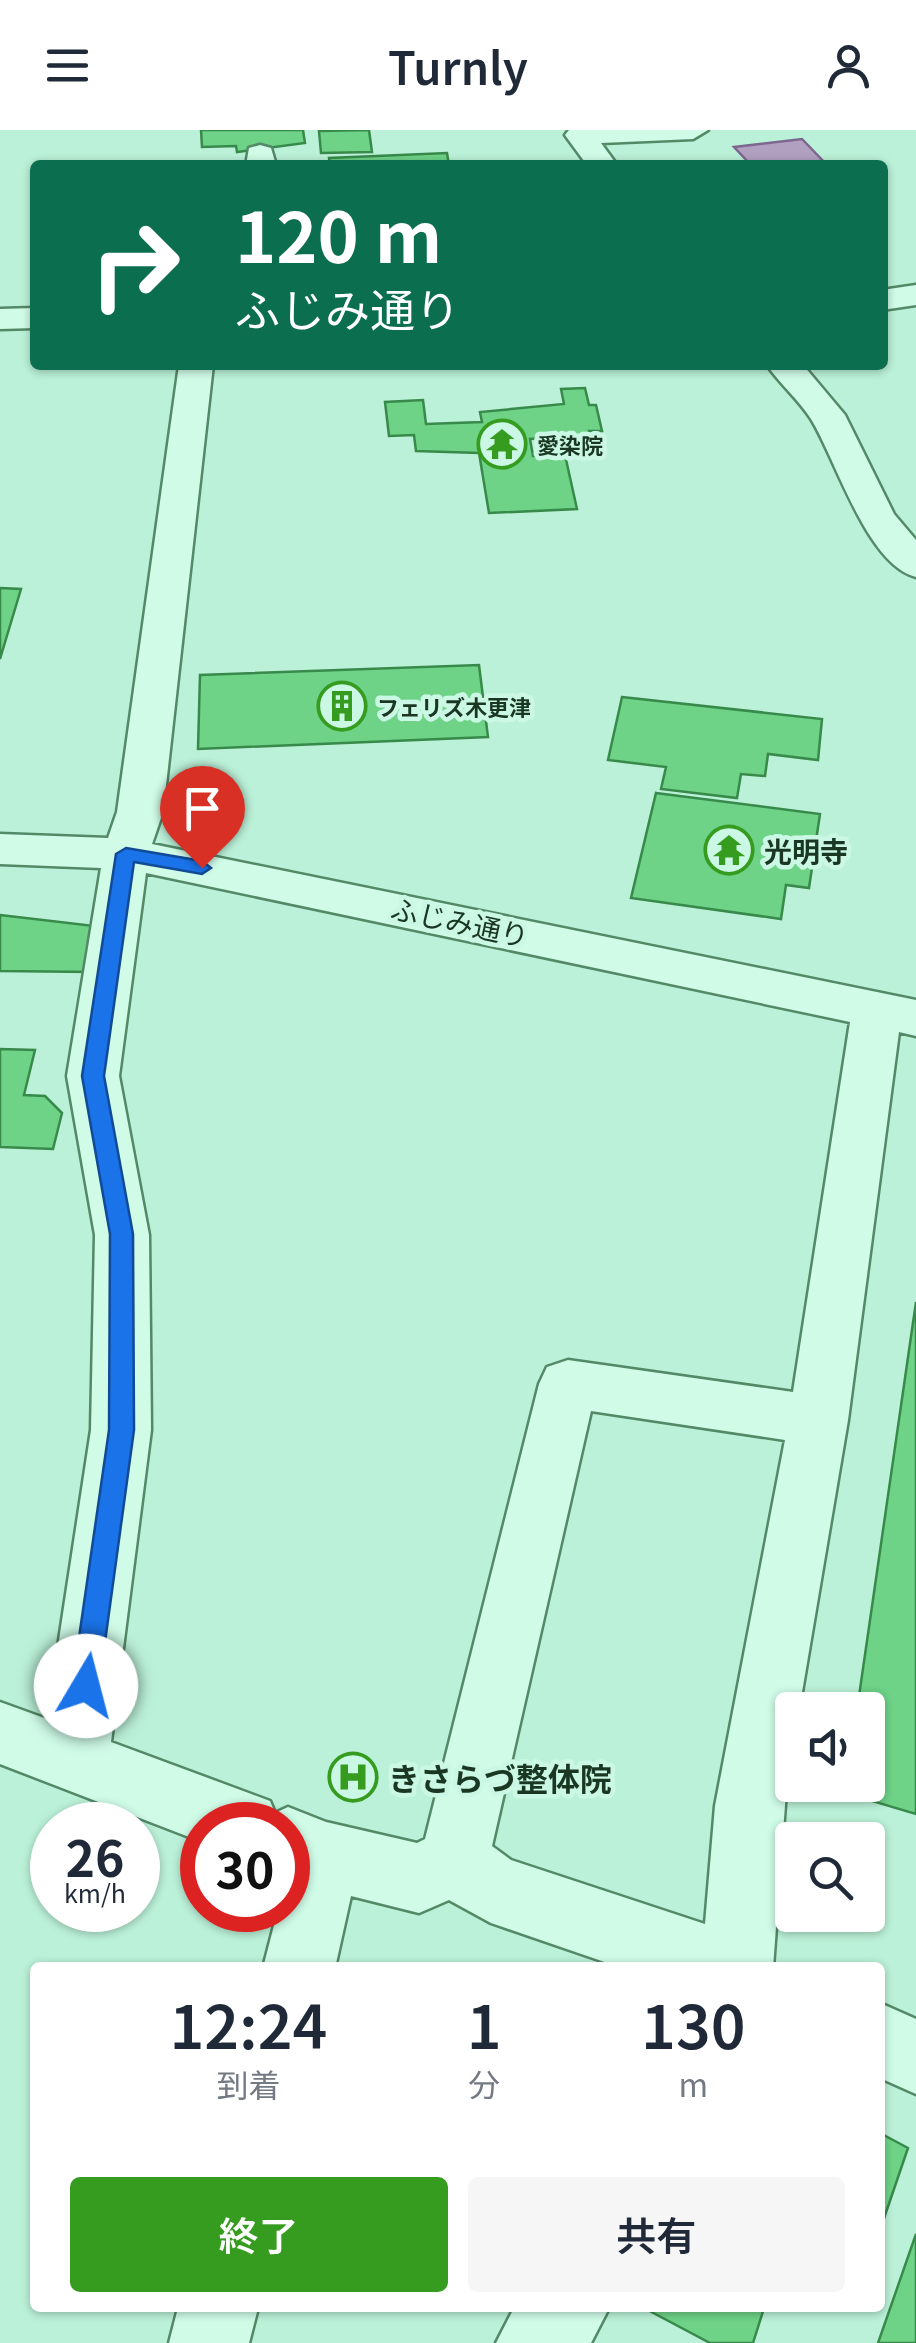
<!DOCTYPE html>
<html lang="ja">
<head>
<meta charset="utf-8">
<style>
  body { margin:0; font-family:Georgia,"Noto Sans JP",serif; background:#f6f6f7; color:#1f2937; height:100vh; display:flex; flex-direction:column; font-size:38px; white-space:nowrap }
  * { box-sizing:border-box; margin:0 }
  p { font-size:32px; color:#747a83 }
  .icon { flex:none; width:55px; height:55px; fill:none; stroke:currentColor; stroke-width:2; stroke-linecap:round; stroke-linejoin:round }
  .map { position:relative; flex:1; overflow:hidden }
  .sheet { position:absolute; left:30px; top:1832px; width:855px; height:350px; display:flex; flex-direction:column; background:#fff; border-radius:10px; box-shadow:0 2px 8px #0004 }
  .sheet>* { flex:none }
  .top-card { position:absolute; left:30px; top:30px; width:858px; height:210px; border-radius:10px; box-shadow:0 2px 8px #0004; background:#0b6e4f; color:#fff; overflow:hidden }
  .controls { position:absolute; left:775px; top:1562px; display:grid; gap:20px }
  .controls a { display:grid; place-items:center; width:110px; height:110px; border-radius:10px; background:#fff; box-shadow:0 2px 8px #0004; font-size:50px }
  .speed { position:absolute; left:30px; top:1672px; display:flex; gap:20px; font-size:50px; font-weight:700; text-align:center }
  .speed>* { display:grid; place-content:center; width:130px; height:130px; border-radius:50%; background:#fff; box-shadow:0 2px 8px #0004; line-height:1 }
  .speed small { font-size:25px; font-weight:400 }
  .speed .limit { border:15px solid #d22; background:#fff; color:#111 }
  .pin { position:absolute; display:grid; place-items:center; width:85px; height:85px; color:#fff; margin:-102px -42px; border-radius:50% 50% 50% 0; rotate:-45deg; box-shadow:0 0 10px #0007 }
  .pin .icon { rotate:45deg }
  .me { position:absolute; width:110px; margin:-55px; rotate:8deg; stroke-linejoin:round; filter:drop-shadow(0 0 8px #0008) }
  .turn { display:flex; align-items:center; gap:35px; height:210px; padding:0 40px; font-size:45px }
  .turn .icon { width:130px; height:130px; stroke-width:2.5 }
  .turn b { display:block; font-size:70px; line-height:85px }
  .eta { display:flex; justify-content:space-evenly; align-items:center; height:170px; text-align:center }
  .eta b { font-size:60px; font-weight:600; line-height:70px }
  .cta { display:flex; gap:20px; margin-top:auto; padding:20px 40px }
  .cta a { flex:1; height:115px; border-radius:10px; background:#369c20; color:#fff; font-size:40px; font-weight:600; line-height:115px; text-align:center }
  .cta a+a { background:#f6f6f7; color:#1f2937 }
  header { display:flex; justify-content:space-between; align-items:center; height:130px; padding:0 40px; background:#fff; font-size:45px; font-weight:600 }
  .map>svg:first-child { display:block }
</style>
</head>
<body>
<header><svg class="icon" aria-label="menu" viewBox="0 0 24 24"><path d="M4 6h16M4 12h16M4 18h16"/></svg>Turnly<svg class="icon" aria-label="person" viewBox="0 0 24 24"><circle cx="12" cy="8" r="4"/><path d="M4 21q1-7 8-7t8 7"/></svg></header>
<div class="map">
<svg width="916" height="2213" viewBox="0 0 916 2213">
  <rect width="100%" height="100%" fill="#bbf1d8"/>
  <path fill="#b2a0c1" stroke="#7e678f" stroke-width="2.5" d="M 802,9 L 827,35 L 751,35 L 734,17 Z"/>
  <path fill="#6ed287" stroke="#388a4b" stroke-width="2.5" d="M 201,0 L 303,0 L 305,13 L 237,22 L 236,16 L 202,17 Z
    M 369,0 L 372,22 L 321,23 L 319,1 Z
    M 447,23 L 449,35 L 330,35 L 329,28 Z
    M 585,258 L 589,275 L 596,275 L 602,301 L 589,301 L 590,306 L 530,309 L 533,326 L 565,325 L 577,379 L 489,383 L 479,323 L 416,321 L 414,305 L 389,306 L 385,272 L 423,270 L 426,294 L 482,292 L 480,282 L 564,274 L 561,259 Z
    M 0,458 L 21,459 L 0,529 Z
    M 479,535 L 488,607 L 198,619 L 200,545 Z
    M 622,567 L 822,589 L 818,630 L 768,624 L 765,646 L 741,644 L 737,668 L 661,659 L 666,637 L 608,630 Z
    M 656,663 L 820,684 L 809,758 L 786,755 L 781,789 L 631,768 Z
    M 0,785 L 103,797 L 92,842 L 0,841 Z
    M 0,919 L 35,920 L 24,965 L 45,966 L 62,983 L 53,1019 L 0,1017 Z
    M 916,1172 L 916,1684 L 845,1663 L 847,1655 L 868,1655 L 868,1580 L 857,1580 Z
    M 880,2003 L 908,2018 L 880,2100 Z
    M 916,2104 L 916,2213 L 878,2213 Z
    M 644,2178 L 764,2178 L 753,2213 L 710,2213 Z"/>
  <g fill="none" stroke-linecap="round" stroke-linejoin="round">
    <g stroke="#548967" stroke-width="5">
      <path id="minor" d="M 569,0 L 708,0 L 693,9 L 601,13 L 617,35 L 587,35 L 565,5 Z
        M 260,15 L 271,18 L 276,35 L 246,35 L 249,18 Z
        M 916,155 L 916,175 L 882,180 L 882,160 Z
        M 35,178 L 35,198 L 0,199 L 0,179 Z
        M 179,235 L 213,235 L 163,682 L 152,714 L 916,870 L 916,906 L 899,902 L 848,1290 L 799,1580 L 792,1580 L 773,1838 L 622,1838 L 491,1793 L 449,1770 L 419,1783 L 351,1766 L 335,1838 L 263,1838 L 278,1780 L 288,1780 L 288,1695 L 202,1695 L 202,1712 L 0,1634 L 0,1572 L 47,1589 L 91,1300 L 95,1105 L 67,946 L 101,738 L 0,734 L 0,704 L 108,708 L 117,682 ZM 146,743 L 850,892 L 793,1262 L 568,1230 L 547,1237 L 539,1254 L 425,1709 L 417,1713 L 326,1692 L 288,1677 L 275,1683 L 270,1671 L 111,1612 L 151,1300 L 149,1105 L 119,946 ZM 591,1281 L 785,1310 L 715,1676 L 705,1794 L 511,1730 L 492,1716 Z
        M 767,235 L 803,235 L 845,285 L 894,384 L 916,410 L 916,447 C 867,435 836,329 811,289 C 799,270 780,254 767,235 Z
        M 880,1873 L 916,1889 L 916,1964 L 880,1948 Z
        M 178,2178 L 258,2178 L 249,2213 L 169,2213 Z
        M 514,2178 L 609,2178 L 591,2213 L 496,2213 Z"/>
    </g>
    <use href="#minor" fill="#cffbe7" fill-rule="evenodd"/>
  </g>
  <path fill="#1a73e8" stroke="#114b97" stroke-width="2.5" d="M 126,718 L 202,731 L 211,738 L 202,744 L 134,732 L 104,946 L 133,1104 L 134,1300 L 99,1556 L 95,1565 L 86,1569 L 76,1565 L 72,1556 L 109,1300 L 110,1104 L 82,946 L 116,724 Z"/>
  <defs>
    <g id="temple-ring" transform="scale(2.5)"><circle r="9.5" fill="#cbf8e4" stroke="#369c20" stroke-width="1.5"/><path d="M0-6L5-2H3V0L6.5 2.5H4V6H1.5V3h-3V6H-4V2.5H-6.5L-3 0V-2H-5Z" fill="#369c20"/></g>
    <g id="building-ring" transform="scale(2.5)"><circle r="9.5" fill="#cbf8e4" stroke="#369c20" stroke-width="1.5"/><path d="M-4-6H4V6H1V3H-1V6H-4ZM-2.5-4.3h1.7v1.8h-1.7ZM.8-4.3h1.7v1.8H.8ZM-2.5-1h1.7V.8h-1.7ZM.8-1h1.7V.8H.8Z" fill="#369c20"/></g>
    <g id="hospital-ring" transform="scale(2.5)"><circle r="9.5" fill="#cbf8e4" stroke="#369c20" stroke-width="1.5"/><path d="M-5-5h3v3.5h4V-5h3V5h-3V1.5h-4V5h-3Z" fill="#369c20"/></g>
  </defs>
  <g fill-rule="evenodd">
    <use href="#temple-ring" x="502" y="314"/>
    <use href="#building-ring" x="342" y="576"/>
    <use href="#temple-ring" x="729" y="720"/>
    <use href="#hospital-ring" x="353" y="1647"/>
  </g>
  <g text-anchor="middle" dominant-baseline="central" stroke-width="9" stroke-linejoin="round" paint-order="stroke">
    <g font-size="22" font-weight="bold" fill="#1a3723" stroke="#cbf8e4" text-anchor="start">
      <text x="537" y="314">愛染院</text>
      <text x="377" y="576">フェリズ木更津</text>
    </g>
    <g font-size="28" font-weight="bold" fill="#1a3723" stroke="#cbf8e4" text-anchor="start">
      <text x="764" y="720">光明寺</text>
    </g>
    <g font-size="28" fill="#1a3723" stroke="#cbf8e4">
      <text transform="translate(460 791) rotate(12)">ふじみ通り</text>
    </g>
    <g font-size="32" font-weight="bold" fill="#1a3723" stroke="#cbf8e4" text-anchor="start">
      <text x="388" y="1647">きさらづ整体院</text>
    </g>
  </g>
</svg>
<div class="controls">
<a><svg class="icon" aria-label="sound" viewBox="0 0 24 24"><path d="M4 9h4l5-4v14l-5-4H4zM17 9q2 3 0 6"/></svg></a>
<a><svg class="icon" aria-label="search" viewBox="0 0 24 24"><circle cx="10" cy="10" r="6"/><path d="M15 15l6 6"/></svg></a>
</div>
<div class="speed"><div>26<small>km/h</small></div><div class="limit">30</div></div>
<div class="pin" style="left:202px;top:738px;background:#d93025"><svg class="icon" aria-label="arrive" viewBox="0 0 24 24"><path d="M6 21V4h12l-3 4 3 4H6"/></svg></div>
<svg class="me" style="left:86px;top:1556px" viewBox="-20 -20 40 40"><circle r="19" fill="#fff"/><path d="M0-13L10 11 0 6-10 11z" fill="#1a73e8"/></svg>
<div class="top-card">
<div class="turn"><svg class="icon" aria-label="right" viewBox="0 0 24 24"><path d="M7 20v-9h11M14 6l5 5-5 5"/></svg><div><b>120 m</b>ふじみ通り</div></div>
</div>
<section class="sheet">
<div class="eta">
<div><b>12:24</b><p>到着</p></div>
<div><b>1</b><p>分</p></div>
<div><b>130</b><p>m</p></div>
</div>
<div class="cta"><a>終了</a><a>共有</a></div>
</section>
</div>
</body>
</html>
